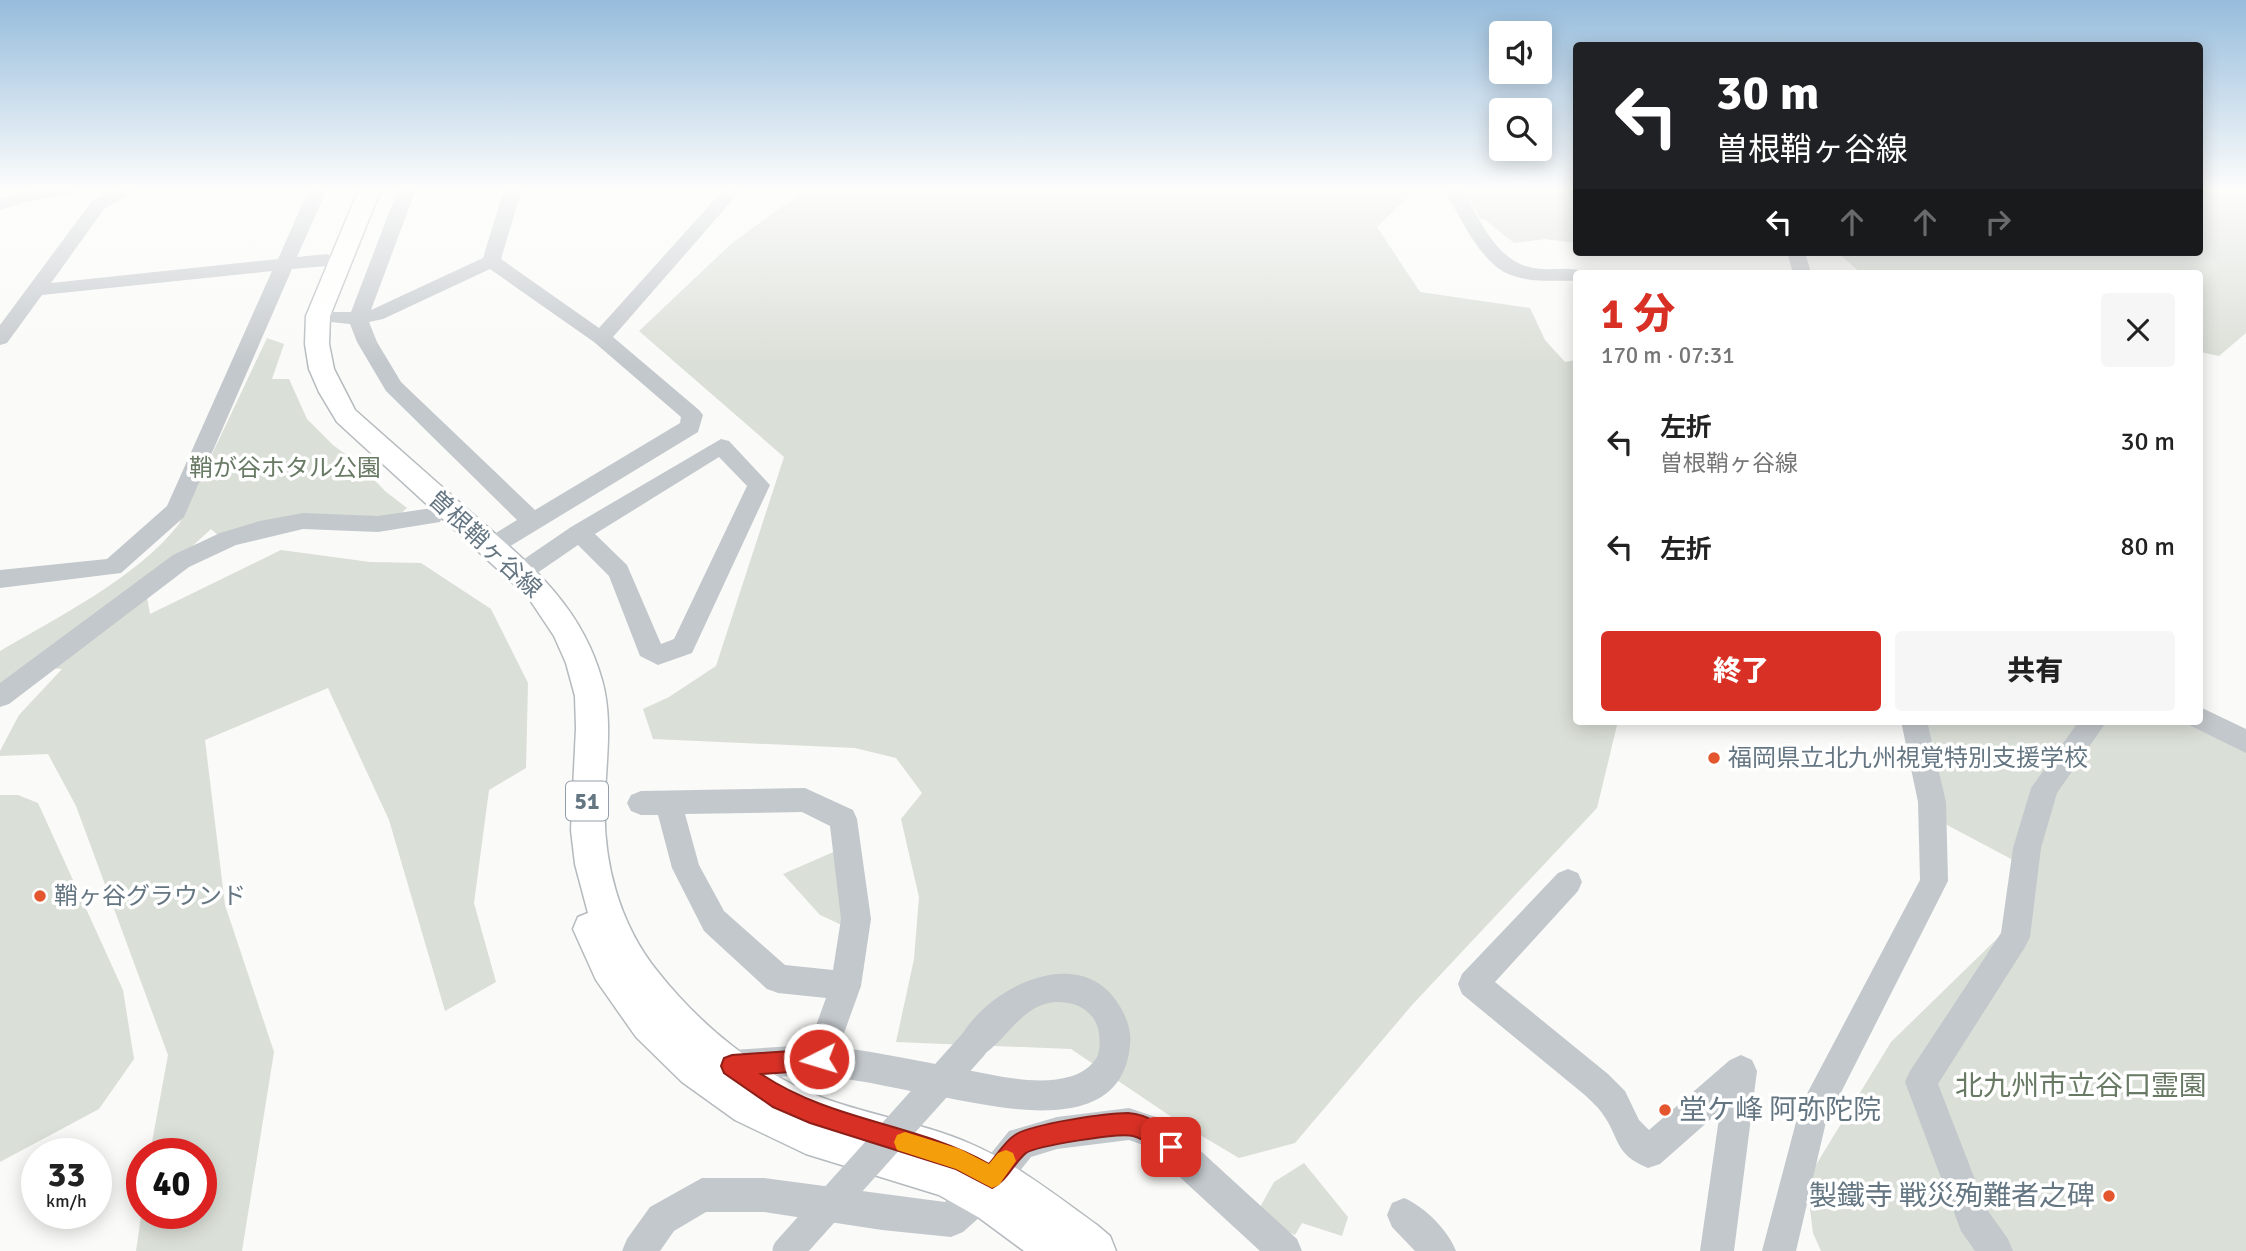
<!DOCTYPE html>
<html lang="ja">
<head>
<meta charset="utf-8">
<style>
  body { margin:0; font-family:Signika,"Noto Sans JP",sans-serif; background:#f6f6f6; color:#222; height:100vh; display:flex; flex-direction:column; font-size:26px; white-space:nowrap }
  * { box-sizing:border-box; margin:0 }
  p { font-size:23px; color:#767676 }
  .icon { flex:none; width:38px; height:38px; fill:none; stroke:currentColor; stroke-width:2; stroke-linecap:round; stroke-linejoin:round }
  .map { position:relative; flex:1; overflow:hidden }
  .drawer { position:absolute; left:1573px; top:270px; width:630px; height:455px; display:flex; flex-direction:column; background:#fff; border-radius:7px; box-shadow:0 4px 18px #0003 }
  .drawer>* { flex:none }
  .banner { position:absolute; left:1573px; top:42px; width:630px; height:214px; border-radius:7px; box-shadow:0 4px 18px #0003; background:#202124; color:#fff; overflow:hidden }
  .tools { position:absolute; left:1489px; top:21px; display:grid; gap:14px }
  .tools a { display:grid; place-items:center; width:63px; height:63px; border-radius:7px; background:#fff; box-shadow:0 4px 18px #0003; font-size:35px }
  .speed { position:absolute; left:21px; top:1138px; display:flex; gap:14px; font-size:35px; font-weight:700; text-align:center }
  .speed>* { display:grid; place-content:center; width:91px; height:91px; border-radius:50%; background:#fff; box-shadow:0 4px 18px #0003; line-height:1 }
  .speed small { font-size:18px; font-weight:400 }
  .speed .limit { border:10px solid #d22; background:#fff; color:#111 }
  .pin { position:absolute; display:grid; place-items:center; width:60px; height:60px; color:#fff; margin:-30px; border-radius:14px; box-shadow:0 4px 10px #0006 }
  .me { position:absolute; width:77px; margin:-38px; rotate:265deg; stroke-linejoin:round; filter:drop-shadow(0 0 5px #0008) }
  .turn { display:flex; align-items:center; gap:24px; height:147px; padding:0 28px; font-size:32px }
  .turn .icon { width:91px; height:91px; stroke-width:2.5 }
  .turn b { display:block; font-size:49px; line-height:60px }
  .lanes { display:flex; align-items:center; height:66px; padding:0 28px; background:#0003; justify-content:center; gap:35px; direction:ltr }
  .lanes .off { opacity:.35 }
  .round { display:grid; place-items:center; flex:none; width:74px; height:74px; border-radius:7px; background:#f6f6f6 }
  .head { display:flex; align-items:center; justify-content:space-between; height:119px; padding:0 28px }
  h1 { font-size:42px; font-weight:800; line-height:52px; color:#d93025 }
  .button { display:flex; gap:14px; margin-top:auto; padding:14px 28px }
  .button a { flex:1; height:80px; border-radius:7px; background:#d93025; color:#fff; font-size:28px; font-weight:800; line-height:80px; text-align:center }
  .button a+a { background:#f6f6f6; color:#222 }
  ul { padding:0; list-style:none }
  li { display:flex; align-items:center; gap:21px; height:105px; padding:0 28px }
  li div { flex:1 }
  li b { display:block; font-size:26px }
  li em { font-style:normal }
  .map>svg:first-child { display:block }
</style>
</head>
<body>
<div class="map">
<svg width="2246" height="1251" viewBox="0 0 2246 1251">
  <rect width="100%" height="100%" fill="#fafaf8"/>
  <path fill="#dadfd7" d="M 813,189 L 1411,189 L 1414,191 L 1377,227 L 1420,292 L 1530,308 L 1545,340 L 1565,362 L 1577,360 L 1577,721 L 1618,721 L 1597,808 L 1412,1005 L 1295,1143 L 1239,1158 L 1185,1126 L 1071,1049 L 896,1042 L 914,959 L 919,897 L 901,819 L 922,793 L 896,758 L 855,748 L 653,739 L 643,709 L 669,697 L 716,666 L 784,457 L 639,331 L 731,244 L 777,210 Z
    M 1463,189 L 1577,189 L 1577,243 L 1544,239 L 1514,243 L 1484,219 L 1480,219 Z
    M 2200,189 L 2246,189 L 2246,333 L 2219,356 L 2200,352 L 2200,273 L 1861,273 L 1837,252 L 2200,252 Z
    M 267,338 L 284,344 L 272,379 L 289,379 L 307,419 L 333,445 L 360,465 L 385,491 L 407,508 L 397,517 L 220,537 L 211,529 L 186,552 L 144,580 L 150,614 L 281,550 L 370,562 L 421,563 L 491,609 L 528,683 L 526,768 L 489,790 L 474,903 L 496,982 L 445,1011 L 389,820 L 328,688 L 205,740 L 225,905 L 274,1052 L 242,1251 L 136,1251 L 142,1210 L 142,1213 L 201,1213 L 201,1153 L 150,1153 L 168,1055 L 76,806 L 48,754 L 0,756 L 0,751 L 19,715 L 62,669 L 25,666 L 0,684 L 0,651 C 58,617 138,577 179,524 Z
    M 1922,721 L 2193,721 L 2246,749 L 2246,1251 L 1821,1251 L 1813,1233 L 1810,1209 L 1814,1168 L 1891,1042 L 2008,928 L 2015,861 L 1947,825 Z
    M 0,795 L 18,795 L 38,803 L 123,990 L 134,1059 L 99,1109 L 0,1162 Z
    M 838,850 L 846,927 L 820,915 L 783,874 Z
    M 1304,1163 L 1348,1217 L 1342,1236 L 1302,1223 L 1295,1235 L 1281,1228 L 1259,1209 L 1274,1182 Z"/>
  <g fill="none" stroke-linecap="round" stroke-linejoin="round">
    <g stroke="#b5babe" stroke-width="3">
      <path id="major" d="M 359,189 L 381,189 L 330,316 L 329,344 L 334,369 L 355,410 C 392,443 430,476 467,509 C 525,561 580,601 602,680 C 613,719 606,759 605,799 C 602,860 619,924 658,972 C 699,1024 760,1075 823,1098 C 872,1116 923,1123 971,1144 C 1012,1161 1061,1199 1097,1225 L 1110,1236 L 1116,1251 L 1024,1251 L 978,1217 L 939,1195 L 806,1154 L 735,1120 L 682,1082 L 636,1037 L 596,980 L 573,929 L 578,917 L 588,913 L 575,864 L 571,830 L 576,728 L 575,696 L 566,663 L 554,636 L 528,597 L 337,422 L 319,392 L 309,369 L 305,344 L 306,316 Z"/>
    </g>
    <path fill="#c3c8cc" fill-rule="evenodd" d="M 39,189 L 78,189 L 75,193 L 21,203 L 0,210 L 0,199 Z
      M 117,189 L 140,189 L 104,209 L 51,283 L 278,259 L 309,189 L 327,189 L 297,257 L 327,254 L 336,260 L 327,266 L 292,269 L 184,517 L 121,573 L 0,588 L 0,570 L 107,559 L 167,506 L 272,271 L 42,295 L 7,343 L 0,345 L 0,325 L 92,201 Z
      M 398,189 L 416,189 L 371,310 L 483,258 L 504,189 L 522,189 L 501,259 L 599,328 L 724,189 L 742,189 L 613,337 L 699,410 L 703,415 L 698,432 L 499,553 L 491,556 L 483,553 L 479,547 L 483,541 L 517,520 L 386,391 L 357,342 L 350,324 L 311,320 L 308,316 L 311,312 L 351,312 ZM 490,269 L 594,342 L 681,417 L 680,423 L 535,510 L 401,382 L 377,342 L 369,322 L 383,319 Z
      M 1444,189 L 1462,189 C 1481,222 1499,268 1542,269 C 1556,270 1574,266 1585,273 L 1577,273 L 1577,281 C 1555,280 1532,283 1511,275 C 1481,265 1459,215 1444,189 Z
      M 1787,252 L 1805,252 L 1811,273 L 1793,273 Z
      M 721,439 L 729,441 L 770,485 L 692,653 L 658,665 L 640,656 L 609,576 L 578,545 L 527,580 L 519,583 L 511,580 L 507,574 L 511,568 L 571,527 ZM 719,457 L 747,486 L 674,639 L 661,644 L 627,565 L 595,534 Z
      M 432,508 L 440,510 L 443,516 L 440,522 L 378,532 L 303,529 L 236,545 L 189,567 L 9,704 L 0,707 L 0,683 L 173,555 L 220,533 L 260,521 L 303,513 L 378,516 Z
      M 2200,707 L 2246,729 L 2246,753 L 2191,726 L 2189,721 L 2200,721 Z
      M 1901,721 L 1927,721 L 1946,802 L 1948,881 L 1826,1122 L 1796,1251 L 1762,1251 L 1800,1107 L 1920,880 L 1918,802 Z
      M 2079,721 L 2107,721 L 2057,793 L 2041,848 L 2030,937 L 2025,947 L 1938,1084 L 1986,1208 L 2008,1239 L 2013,1251 L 1975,1251 L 1961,1231 L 1905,1082 L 1910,1071 L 2001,933 L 2013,848 L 2031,788 Z
      M 805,788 L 853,810 L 857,819 L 871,919 L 861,986 L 839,1047 C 880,1053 920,1061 961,1069 C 996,1075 1037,1087 1072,1076 C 1082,1073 1092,1066 1097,1057 C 1101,1048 1100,1034 1097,1025 C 1092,1013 1081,1005 1068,1003 C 1022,994 1007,1047 972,1061 L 961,1057 L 956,1046 C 979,991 1079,938 1119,1005 C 1126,1016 1132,1031 1130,1045 C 1122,1136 1007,1109 948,1098 C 906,1091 865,1080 822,1076 C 799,1073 757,1080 732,1082 L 721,1077 L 716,1066 L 721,1055 L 732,1050 L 809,1045 L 826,998 L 778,993 L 767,989 L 704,931 L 672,868 L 658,815 L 641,815 L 631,811 L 627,803 L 631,795 L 641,791 ZM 802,812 L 830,826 L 841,919 L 833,970 L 785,965 L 724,911 L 699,865 L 685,814 Z
      M 1568,869 L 1578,873 L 1582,882 L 1578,891 L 1495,982 L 1608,1074 L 1625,1091 L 1639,1120 L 1649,1130 L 1730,1060 L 1741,1055 L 1752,1060 L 1757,1071 L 1734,1251 L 1700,1251 L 1720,1111 L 1660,1164 L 1648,1168 C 1613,1154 1620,1137 1602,1113 C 1598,1107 1591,1101 1586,1096 L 1462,994 L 1458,984 L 1462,974 L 1558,873 Z
      M 1129,1108 L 1168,1121 L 1297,1239 L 1302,1251 L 1260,1251 L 1146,1146 L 1129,1140 L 1057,1149 L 1031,1157 L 991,1207 L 963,1232 L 951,1237 L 882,1230 L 764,1212 L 706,1212 L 674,1231 L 660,1251 L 622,1251 L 627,1239 L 650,1207 L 702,1178 L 764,1178 L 945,1202 L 967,1183 L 1009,1131 L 1057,1117 Z
      M 1404,1198 C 1425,1207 1448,1230 1456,1251 L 1415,1251 L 1392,1227 L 1387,1215 L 1392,1203 Z"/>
    <use href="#major" fill="#fff" fill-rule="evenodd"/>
    <path stroke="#c3c8cc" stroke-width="31" d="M 788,1251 L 972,1046"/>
  </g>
  <linearGradient id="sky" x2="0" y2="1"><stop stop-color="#96bcdc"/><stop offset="0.52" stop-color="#fdfdfc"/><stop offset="1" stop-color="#fdfdfc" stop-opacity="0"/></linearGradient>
  <rect width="2246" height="364" fill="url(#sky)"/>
  <path fill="#d93025" stroke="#8d1f18" stroke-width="2" d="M 819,1049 L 826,1052 L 829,1059 L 826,1067 L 819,1070 L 761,1074 C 833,1122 916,1123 989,1164 C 997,1155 1005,1141 1015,1135 C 1031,1124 1107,1113 1128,1113 C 1147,1114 1174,1129 1181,1147 L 1178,1154 L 1171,1157 C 1157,1151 1148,1140 1133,1136 C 1121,1132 1036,1146 1026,1153 C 1013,1164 1007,1181 992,1188 L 956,1169 L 810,1123 L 773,1107 L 724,1073 L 721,1066 L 724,1058 L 732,1055 Z"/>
  <path fill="#f59e0b" d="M 905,1132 L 960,1149 L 989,1164 L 998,1153 L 1006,1150 L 1013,1153 L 1016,1161 L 999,1185 L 992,1188 L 956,1169 L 897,1150 L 894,1142 L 897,1135 Z"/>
  <g fill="#e4572e" stroke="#fff" stroke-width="2.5">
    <circle cx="1714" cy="758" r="7"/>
    <circle cx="40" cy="896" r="7"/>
    <circle cx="1665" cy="1110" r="7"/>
    <circle cx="2109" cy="1196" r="7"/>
  </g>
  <g text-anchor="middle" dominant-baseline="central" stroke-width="7" stroke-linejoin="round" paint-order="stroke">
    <rect fill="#fff" stroke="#939fa8" stroke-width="2" x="566" y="781.5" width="42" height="39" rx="5"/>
    <g font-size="23" font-weight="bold" fill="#657683">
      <text x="587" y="801">51</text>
    </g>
    <g font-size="24" fill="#687a64" stroke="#fff">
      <text x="285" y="468">鞘が谷ホタル公園</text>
    </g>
    <g font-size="24" fill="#657683" stroke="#fff">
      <text transform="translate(485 544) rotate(43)">曽根鞘ヶ谷線</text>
    </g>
    <g font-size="24" fill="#657683" stroke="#fff" text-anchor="start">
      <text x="1728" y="758">福岡県立北九州視覚特別支援学校</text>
      <text x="54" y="896">鞘ヶ谷グラウンド</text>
    </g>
    <g font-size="28" fill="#687a64" stroke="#fff">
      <text x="2081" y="1086">北九州市立谷口霊園</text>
    </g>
    <g font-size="28" fill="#657683" stroke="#fff" text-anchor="start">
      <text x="1679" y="1110">堂ケ峰 阿弥陀院</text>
      <text x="2095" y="1196" text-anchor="end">製鐵寺 戦災殉難者之碑</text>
    </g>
  </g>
</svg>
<div class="tools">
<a><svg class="icon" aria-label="sound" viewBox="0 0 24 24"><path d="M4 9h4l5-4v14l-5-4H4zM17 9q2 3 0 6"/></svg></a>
<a><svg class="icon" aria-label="search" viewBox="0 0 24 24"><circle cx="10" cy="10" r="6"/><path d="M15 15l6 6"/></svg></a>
</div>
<div class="speed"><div>33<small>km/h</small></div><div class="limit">40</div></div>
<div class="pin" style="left:1171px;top:1147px;background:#d93025"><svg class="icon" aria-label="arrive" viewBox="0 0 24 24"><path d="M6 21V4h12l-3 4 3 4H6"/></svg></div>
<svg class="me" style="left:819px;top:1059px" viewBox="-20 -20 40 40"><circle r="17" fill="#d93025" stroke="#fff" stroke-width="3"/><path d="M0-11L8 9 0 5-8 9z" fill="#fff"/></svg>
<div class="banner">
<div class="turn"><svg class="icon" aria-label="left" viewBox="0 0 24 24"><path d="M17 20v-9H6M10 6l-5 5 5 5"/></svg><div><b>30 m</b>曽根鞘ヶ谷線</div></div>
<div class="lanes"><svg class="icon" aria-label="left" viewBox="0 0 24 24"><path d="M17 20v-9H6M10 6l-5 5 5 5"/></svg><svg class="icon off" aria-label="ahead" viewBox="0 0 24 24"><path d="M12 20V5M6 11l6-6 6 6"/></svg><svg class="icon off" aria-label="ahead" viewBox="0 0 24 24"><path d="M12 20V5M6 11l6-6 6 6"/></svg><svg class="icon off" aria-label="right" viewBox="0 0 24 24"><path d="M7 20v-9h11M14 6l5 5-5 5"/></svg></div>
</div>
<section class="drawer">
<div class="head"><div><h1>1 分</h1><p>170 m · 07:31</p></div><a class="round"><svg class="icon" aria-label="close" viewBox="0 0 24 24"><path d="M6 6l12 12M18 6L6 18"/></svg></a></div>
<ul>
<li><svg class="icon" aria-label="left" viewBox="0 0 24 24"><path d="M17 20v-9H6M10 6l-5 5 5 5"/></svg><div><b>左折</b><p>曽根鞘ヶ谷線</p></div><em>30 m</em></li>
<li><svg class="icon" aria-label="left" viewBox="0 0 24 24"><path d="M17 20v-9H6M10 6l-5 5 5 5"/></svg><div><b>左折</b></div><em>80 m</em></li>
</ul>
<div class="button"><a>終了</a><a>共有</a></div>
</section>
</div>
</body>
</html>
